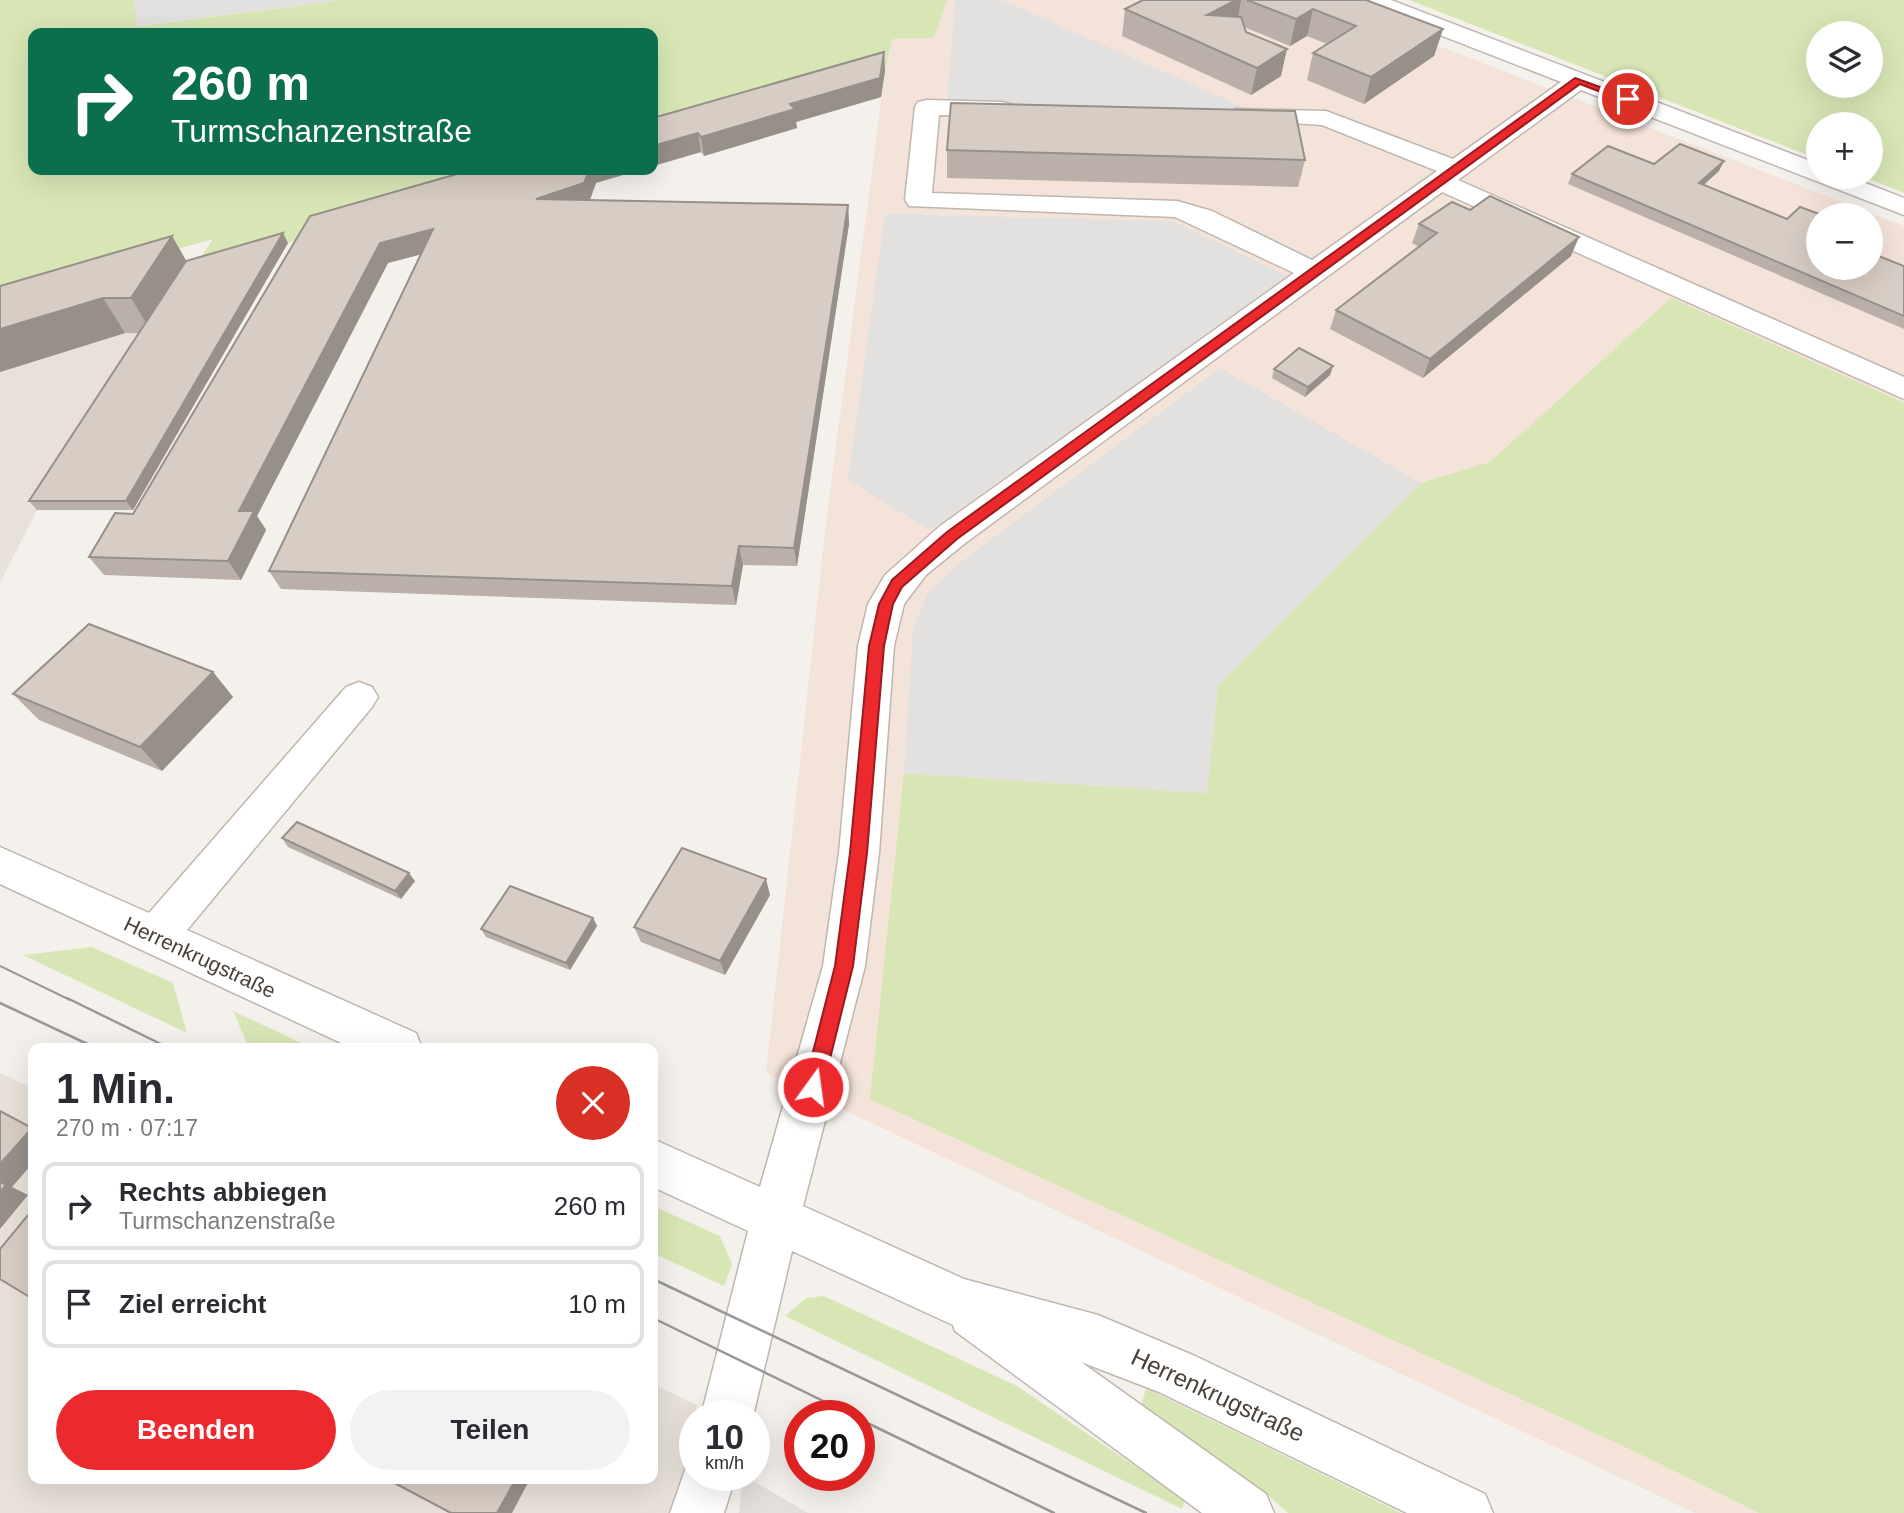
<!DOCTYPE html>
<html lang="de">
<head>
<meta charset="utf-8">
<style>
  body { margin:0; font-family:Helvetica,sans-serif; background:#f2f2f3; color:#2b2b33; height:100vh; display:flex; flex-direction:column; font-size:26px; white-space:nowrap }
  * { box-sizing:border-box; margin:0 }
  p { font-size:23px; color:#7c7c81 }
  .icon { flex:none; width:38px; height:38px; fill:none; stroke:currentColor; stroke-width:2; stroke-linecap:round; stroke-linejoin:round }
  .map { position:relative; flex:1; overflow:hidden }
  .panel { position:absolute; left:28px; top:1043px; width:630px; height:441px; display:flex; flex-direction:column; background:#fff; border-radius:14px; box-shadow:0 7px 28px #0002 }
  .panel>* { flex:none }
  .top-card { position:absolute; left:28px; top:28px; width:630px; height:147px; border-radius:14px; box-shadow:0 7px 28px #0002; background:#0b6e4f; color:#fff; overflow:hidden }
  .buttons { position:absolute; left:1806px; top:21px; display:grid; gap:14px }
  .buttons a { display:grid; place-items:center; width:77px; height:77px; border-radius:50%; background:#fff; box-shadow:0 7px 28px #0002; font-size:35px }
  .speed { position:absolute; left:679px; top:1400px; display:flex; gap:14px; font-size:35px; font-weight:700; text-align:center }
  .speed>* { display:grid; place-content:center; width:91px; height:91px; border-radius:50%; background:#fff; box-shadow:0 7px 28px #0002; line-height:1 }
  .speed small { font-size:18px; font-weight:400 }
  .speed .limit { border:10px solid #d22; background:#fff; color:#111 }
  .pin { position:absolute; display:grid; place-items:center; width:60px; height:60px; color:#fff; margin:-30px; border:4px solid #fff; border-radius:50%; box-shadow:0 2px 7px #0007 }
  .me { position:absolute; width:77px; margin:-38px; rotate:14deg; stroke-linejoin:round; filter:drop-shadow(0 0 5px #0008) }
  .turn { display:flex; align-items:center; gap:24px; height:147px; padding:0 28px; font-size:32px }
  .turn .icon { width:91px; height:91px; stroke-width:2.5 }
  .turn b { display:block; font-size:49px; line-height:60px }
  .round { display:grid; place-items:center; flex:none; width:74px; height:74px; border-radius:37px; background:#f2f2f3 }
  .head { display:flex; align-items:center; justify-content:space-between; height:119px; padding:0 28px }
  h1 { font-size:42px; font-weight:700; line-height:52px }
  .primary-button { display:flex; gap:14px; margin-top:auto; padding:14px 28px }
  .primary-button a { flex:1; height:80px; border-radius:42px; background:#ec292d; color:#fff; font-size:28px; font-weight:700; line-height:80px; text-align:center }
  .primary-button a+a { background:#f2f2f3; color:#2b2b33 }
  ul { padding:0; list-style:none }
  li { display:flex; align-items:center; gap:21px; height:88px; margin:0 14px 10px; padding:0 14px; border:4px solid #e1e1e2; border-radius:14px }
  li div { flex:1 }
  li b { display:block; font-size:26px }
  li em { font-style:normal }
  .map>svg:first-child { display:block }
</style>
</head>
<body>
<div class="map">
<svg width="1904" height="1513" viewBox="0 0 1904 1513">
  <rect width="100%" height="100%" fill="#f4f0eb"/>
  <path fill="#e8e1d9" d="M 192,271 L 37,510 L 0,583 L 0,327 Z
    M 0,1073 L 33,1088 L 33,1479 L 653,1479 L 653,1384 L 697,1405 L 682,1513 L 0,1513 Z"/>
  <path fill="#f4e3d8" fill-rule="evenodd" d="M 947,0 L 1320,0 L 1904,226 L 1904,1513 L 1695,1513 L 766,1073 L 826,523 L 885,71 L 892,39 L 934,38 ZM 1818,215 L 1871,215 L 1871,268 L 1818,268 Z"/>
  <path fill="#e4dfdc" d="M 743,1475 L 808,1513 L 739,1513 Z"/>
  <path fill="#d8e6b6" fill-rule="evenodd" d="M 0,0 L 134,0 L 138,26 L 341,0 L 947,0 L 934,38 L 892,39 L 885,71 L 653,137 L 653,33 L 33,33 L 33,170 L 540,170 L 192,271 L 213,239 L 0,299 Z
    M 1409,0 L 1904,0 L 1904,193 L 1864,177 L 1871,177 L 1871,124 L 1818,124 L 1818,159 ZM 1818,33 L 1871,33 L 1871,86 L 1818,86 Z
    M 1671,298 L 1904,403 L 1904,1513 L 1759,1513 L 1634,1451 L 870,1099 L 904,773 L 1207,793 L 1218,685 L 1421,483 L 1490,462 Z
    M 92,947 L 173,983 L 187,1033 L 23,955 Z
    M 233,1011 L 312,1048 L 249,1048 Z
    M 653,1206 L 720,1236 L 732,1264 L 724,1286 L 653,1253 Z
    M 824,1296 L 1017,1386 L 1185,1500 L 1182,1509 L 785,1316 L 806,1298 Z
    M 1146,1388 L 1401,1513 L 1288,1513 L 1264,1492 L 1141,1407 Z"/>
  <path fill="#e3e1df" d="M 134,0 L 341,0 L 137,26 Z
    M 955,0 L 1002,0 L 1248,109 L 947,104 Z
    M 885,214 L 1173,221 L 1287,276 L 930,530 L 848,480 Z
    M 1220,368 L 1421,483 L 1218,685 L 1207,793 L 904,773 L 913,629 L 927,594 L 957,565 Z"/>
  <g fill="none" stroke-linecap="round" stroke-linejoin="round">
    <g stroke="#bfb6ae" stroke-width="3">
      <path id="minor" d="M 1360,0 L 1391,0 L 1818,164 L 1818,177 L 1850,177 L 1904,198 L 1904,215 L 1581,90 L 1458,180 L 1904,377 L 1904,399 L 1442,192 L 964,544 L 926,575 L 904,604 L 894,646 L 879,853 L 865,966 L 803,1206 L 964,1279 L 1098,1315 L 1195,1356 L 1485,1494 L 1493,1513 L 1407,1513 L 1159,1392 L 1081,1362 L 1266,1494 L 1274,1513 L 1202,1513 L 955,1331 L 953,1325 L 792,1251 L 753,1416 L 701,1416 L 748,1231 L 653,1187 L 653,1139 L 760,1187 L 823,966 L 839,853 L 858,646 L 868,604 L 885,575 L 940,526 L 1294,273 L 1175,217 L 909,206 L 905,200 L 915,107 L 918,102 L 927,100 L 1002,102 L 1011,104 L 1014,109 L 1011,114 L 1002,116 L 939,115 L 932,193 L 1177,201 L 1212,211 L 1312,260 L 1437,171 L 1322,125 L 1235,119 L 1232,114 L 1235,109 L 1326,111 L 1453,159 L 1561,82 L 1363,5 Z
        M 359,682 L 372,687 L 378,697 L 372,707 L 187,930 L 416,1033 L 422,1048 L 352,1048 L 0,884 L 0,847 L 149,913 L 346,687 Z
        M 695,1454 L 695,1475 L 736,1475 L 724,1513 L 670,1513 L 690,1456 Z"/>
    </g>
    <use href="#minor" fill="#fff" fill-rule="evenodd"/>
    <path stroke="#989898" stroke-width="2" d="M 0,966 L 70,1000"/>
    <path stroke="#989898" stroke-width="2.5" d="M 67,998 L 169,1048
      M 0,1003 L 96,1048
      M 653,1279 L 1146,1513
      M 653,1318 L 854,1416
      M 859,1419 L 1054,1513"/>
  </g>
  <path fill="#bab0a9" d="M 1143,0 L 1366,0 L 1443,29 L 1434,56 L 1364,104 L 1307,80 L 1313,53 L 1327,44 L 1307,36 L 1290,46 L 1244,27 L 1246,32 L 1281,76 L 1251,95 L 1122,36 L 1125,9 Z
    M 884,52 L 885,71 L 881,97 L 796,122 L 797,128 L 704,156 L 701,152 L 653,166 L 653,118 Z
    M 947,150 L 1305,160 L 1298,187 L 947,178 Z
    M 1719,171 L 1704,185 L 1818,268 L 1904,266 L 1904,329 L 1568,184 L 1572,174 Z
    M 596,183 L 590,200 L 848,205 L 849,224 L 797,566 L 743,565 L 736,605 L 281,589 L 269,571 L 422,254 L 388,263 L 257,516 L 266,530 L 241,580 L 104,575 L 89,557 L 133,514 L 310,216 Z
    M 1470,210 L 1571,256 L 1423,378 L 1330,329 L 1336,310 L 1419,247 L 1412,243 L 1419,224 Z
    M 172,236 L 186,261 L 288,243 L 133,510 L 37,510 L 29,501 L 140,333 L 125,333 L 0,372 L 0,286 Z
    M 1274,369 L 1330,375 L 1305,397 L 1272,378 Z
    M 213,672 L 233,697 L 162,771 L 39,720 L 13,694 Z
    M 282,838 L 415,881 L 401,899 L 288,847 Z
    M 770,895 L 725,975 L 641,942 L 634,927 Z
    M 593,918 L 597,926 L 570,970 L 486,937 L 481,929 Z"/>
  <path fill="#979089" d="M 1236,0 L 1241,0 L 1237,24 L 1207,15 Z
    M 1313,9 L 1307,36 L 1290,46 L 1296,19 Z
    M 1443,29 L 1434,56 L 1364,104 L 1371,77 Z
    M 1287,49 L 1281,76 L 1251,95 L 1257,68 Z
    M 884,52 L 885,71 L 881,97 L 796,122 L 797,128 L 704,156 L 701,137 Z
    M 698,133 L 701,152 L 653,166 L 653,146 Z
    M 1724,161 L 1719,171 L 1694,193 L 1699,183 Z
    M 589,170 L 640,170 L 596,183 L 589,202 L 536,199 Z
    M 848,205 L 849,224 L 797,566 L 794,548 Z
    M 433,229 L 441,249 L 388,263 L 257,516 L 266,530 L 241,580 L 228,561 L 239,511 L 380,243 Z
    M 283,233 L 288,243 L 133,510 L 126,501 Z
    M 172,236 L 192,271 L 152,333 L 131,298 Z
    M 1579,237 L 1571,256 L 1423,378 L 1430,359 Z
    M 103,298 L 125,333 L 0,372 L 0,329 Z
    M 1333,366 L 1330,375 L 1305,397 L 1308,387 Z
    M 739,546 L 743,565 L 736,605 L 732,586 Z
    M 213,672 L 233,697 L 162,771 L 140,747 Z
    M 409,873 L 415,881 L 401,899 L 395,891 Z
    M 766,879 L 770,895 L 725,975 L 720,961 Z
    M 593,918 L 597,926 L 570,970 L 566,963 Z
    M 32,1128 L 33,1128 L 33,1163 L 12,1187 L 28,1195 L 0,1229 L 0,1164 Z
    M 516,1479 L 530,1479 L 512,1513 L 497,1513 Z"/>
  <path fill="#d8cdc4" stroke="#979089" stroke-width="2" d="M 1143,0 L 1236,0 L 1207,15 L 1241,17 L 1246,32 L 1287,49 L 1257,68 L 1125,9 Z
    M 1247,0 L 1366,0 L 1443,29 L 1371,77 L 1313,53 L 1356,26 L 1313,9 L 1296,19 Z
    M 884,52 L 880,78 L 790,104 L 795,109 L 701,137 L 698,133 L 653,146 L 653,118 Z
    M 951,103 L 1295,111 L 1305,160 L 947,150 Z
    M 1680,144 L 1724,161 L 1699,183 L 1787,219 L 1800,207 L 1822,215 L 1818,215 L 1818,268 L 1871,268 L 1871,253 L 1904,266 L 1904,316 L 1572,174 L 1608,146 L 1654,164 Z
    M 471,170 L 589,170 L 584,183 L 536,199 L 848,205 L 794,548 L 739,546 L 732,586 L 269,571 L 433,229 L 380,243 L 239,511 L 254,511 L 228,561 L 89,557 L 115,513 L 133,514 L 310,216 Z
    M 1490,196 L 1579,237 L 1430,359 L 1336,310 L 1437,233 L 1419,224 L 1452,202 L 1470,210 Z
    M 283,233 L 126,501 L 29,501 L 186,261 Z
    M 172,236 L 131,298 L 103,298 L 0,329 L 0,286 Z
    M 1299,348 L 1333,366 L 1308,387 L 1274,369 Z
    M 89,624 L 213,672 L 140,747 L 13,694 Z
    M 297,822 L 409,873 L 395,891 L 282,838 Z
    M 682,848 L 766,879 L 720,961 L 634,927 Z
    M 510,886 L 593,918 L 566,963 L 481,929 Z
    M 0,1111 L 32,1128 L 0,1164 Z
    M 0,1182 L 6,1185 L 0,1192 Z
    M 33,1209 L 33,1299 L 0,1279 L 0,1249 Z
    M 387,1479 L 516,1479 L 497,1513 L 451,1513 Z"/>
  <path fill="#ec292d" stroke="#991b1d" stroke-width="2" d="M 1575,78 L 1633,99 L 1624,101 L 1580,84 L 957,539 L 902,587 L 893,604 L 884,646 L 867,853 L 853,966 L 823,1087 L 820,1093 L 813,1096 L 807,1093 L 804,1087 L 835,966 L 850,853 L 869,646 L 879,604 L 892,580 L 947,532 Z"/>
  <g text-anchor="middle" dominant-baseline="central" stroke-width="6" stroke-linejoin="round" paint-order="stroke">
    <g font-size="21" fill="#484039" stroke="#fff">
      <text transform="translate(200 957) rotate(25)">Herrenkrugstraße</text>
    </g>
    <g font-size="24" fill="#484039" stroke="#fff">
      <text transform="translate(1218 1395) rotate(25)">Herrenkrugstraße</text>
    </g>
  </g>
</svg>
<div class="buttons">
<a><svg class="icon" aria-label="layers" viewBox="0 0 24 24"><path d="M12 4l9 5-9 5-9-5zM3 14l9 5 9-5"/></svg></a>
<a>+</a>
<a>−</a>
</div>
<div class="speed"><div>10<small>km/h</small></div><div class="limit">20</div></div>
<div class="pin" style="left:1628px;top:99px;background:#d93025"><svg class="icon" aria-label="arrive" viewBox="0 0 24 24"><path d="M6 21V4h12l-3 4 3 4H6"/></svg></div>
<svg class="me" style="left:813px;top:1087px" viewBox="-20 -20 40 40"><circle r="17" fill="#ec292d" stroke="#fff" stroke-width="3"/><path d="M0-11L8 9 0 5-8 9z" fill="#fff"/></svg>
<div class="top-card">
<div class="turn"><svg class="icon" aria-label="right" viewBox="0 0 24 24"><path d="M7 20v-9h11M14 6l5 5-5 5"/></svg><div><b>260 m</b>Turmschanzenstraße</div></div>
</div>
<section class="panel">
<div class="head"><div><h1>1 Min.</h1><p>270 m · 07:17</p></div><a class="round" style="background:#d93025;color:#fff"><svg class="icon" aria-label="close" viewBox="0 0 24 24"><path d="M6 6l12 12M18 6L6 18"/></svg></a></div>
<ul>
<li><svg class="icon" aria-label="right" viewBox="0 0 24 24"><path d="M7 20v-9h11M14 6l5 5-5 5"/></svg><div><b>Rechts abbiegen</b><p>Turmschanzenstraße</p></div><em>260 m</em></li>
<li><svg class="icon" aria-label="arrive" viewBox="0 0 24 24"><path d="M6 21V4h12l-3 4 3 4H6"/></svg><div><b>Ziel erreicht</b></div><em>10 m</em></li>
</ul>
<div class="primary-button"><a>Beenden</a><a>Teilen</a></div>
</section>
</div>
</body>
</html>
